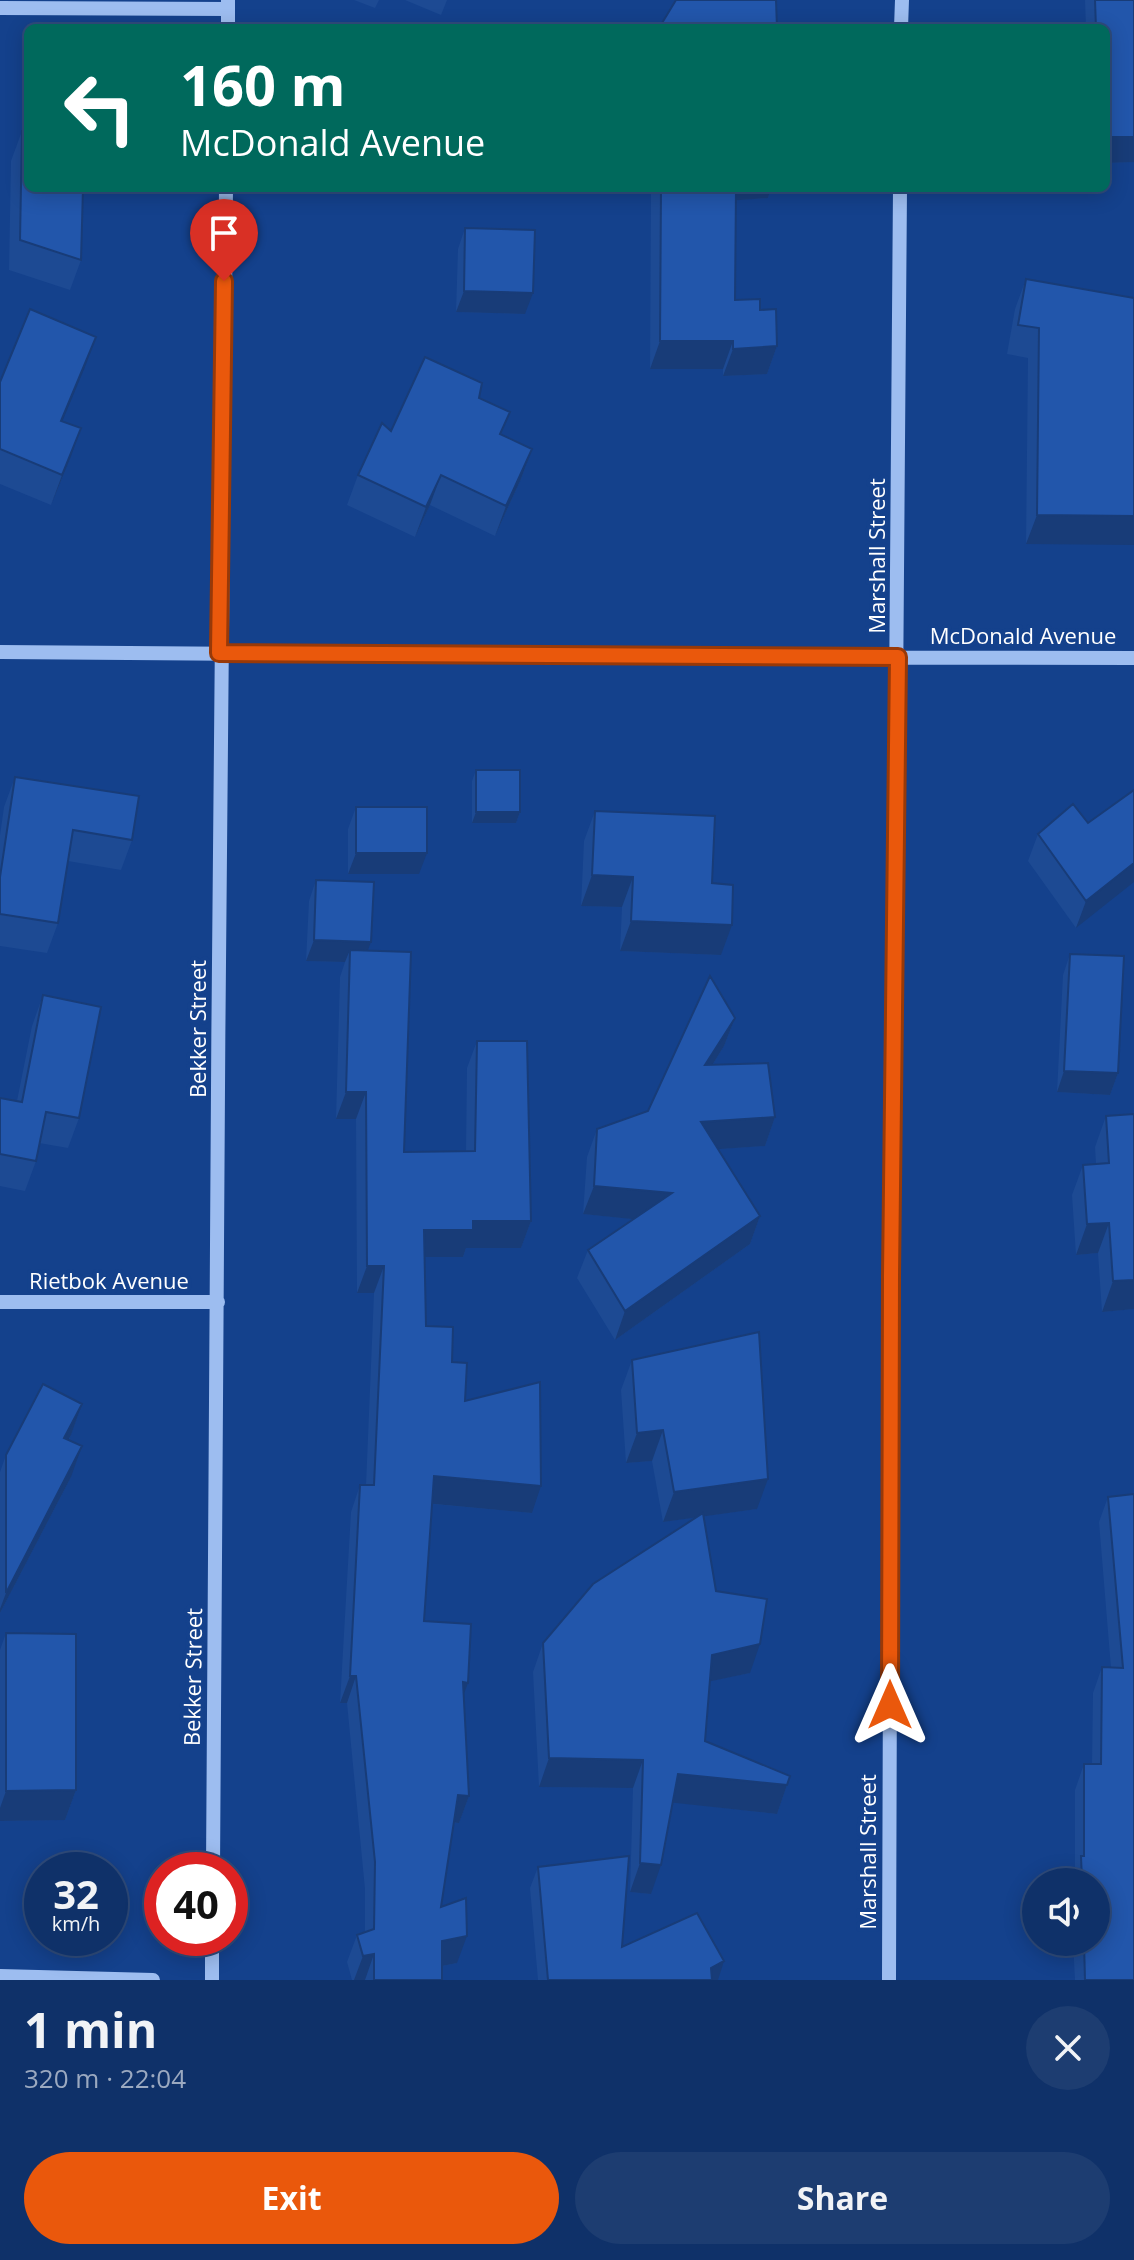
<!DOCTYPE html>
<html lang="en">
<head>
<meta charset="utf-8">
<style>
  body { margin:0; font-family:"Open Sans",sans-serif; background:#1d3d71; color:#f1f3f6; height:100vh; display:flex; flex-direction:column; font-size:30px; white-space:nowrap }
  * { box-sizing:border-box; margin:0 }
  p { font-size:26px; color:#9ba9c0 }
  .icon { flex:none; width:44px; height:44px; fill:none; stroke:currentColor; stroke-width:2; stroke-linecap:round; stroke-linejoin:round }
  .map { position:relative; height:1980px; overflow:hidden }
  .drawer { display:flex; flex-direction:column; background:#0f3169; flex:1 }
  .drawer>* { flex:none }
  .banner { position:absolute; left:24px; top:24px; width:1086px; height:168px; border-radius:12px; box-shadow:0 4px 20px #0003,0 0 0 2px #2f4c7d; background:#00695c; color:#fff; overflow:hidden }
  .tools { position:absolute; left:1022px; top:1868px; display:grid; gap:16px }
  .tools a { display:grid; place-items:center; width:88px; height:88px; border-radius:50%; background:#0f3169; box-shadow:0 4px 20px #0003,0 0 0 2px #2f4c7d; font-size:40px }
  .speed { position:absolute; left:24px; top:1852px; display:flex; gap:16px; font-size:40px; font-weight:700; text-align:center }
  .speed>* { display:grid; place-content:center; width:104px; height:104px; border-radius:50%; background:#0f3169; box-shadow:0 4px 20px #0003,0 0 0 2px #2f4c7d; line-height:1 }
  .speed small { font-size:20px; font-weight:400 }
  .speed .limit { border:12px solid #d22; background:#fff; color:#111 }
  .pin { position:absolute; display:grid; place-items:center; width:68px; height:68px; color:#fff; margin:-82px -34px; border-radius:50% 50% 50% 0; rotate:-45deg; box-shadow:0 0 8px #0007 }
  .pin .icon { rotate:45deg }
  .me { position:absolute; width:88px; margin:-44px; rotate:0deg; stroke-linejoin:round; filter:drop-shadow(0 0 6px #0008) }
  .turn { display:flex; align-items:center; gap:28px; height:168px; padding:0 24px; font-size:36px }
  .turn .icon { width:104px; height:104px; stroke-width:2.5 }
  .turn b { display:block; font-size:56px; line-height:68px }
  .round { display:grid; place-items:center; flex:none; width:84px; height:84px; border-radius:42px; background:#1d3d71 }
  .headline { display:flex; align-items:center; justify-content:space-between; height:136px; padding:0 24px }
  h1 { font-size:48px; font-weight:700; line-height:60px }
  .button { display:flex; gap:16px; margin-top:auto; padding:16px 24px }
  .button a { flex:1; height:92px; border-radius:48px; background:#ea580c; color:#fff; font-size:32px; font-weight:700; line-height:92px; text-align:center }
  .button a+a { background:#1d3d71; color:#f1f3f6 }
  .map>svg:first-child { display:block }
</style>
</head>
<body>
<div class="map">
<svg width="1134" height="1980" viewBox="0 0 1134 1980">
  <rect width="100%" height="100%" fill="#14418c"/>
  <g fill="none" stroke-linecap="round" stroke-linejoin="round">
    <path stroke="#9dbdf0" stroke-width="14" d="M 0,8 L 228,9
      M 228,28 L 228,0
      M 901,28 L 902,0
      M 0,652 L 661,657 L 1134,658
      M 0,1302 L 218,1302
      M 213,1870 C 218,1309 218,749 226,188
      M 0,1976 L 153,1980
      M 212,1980 L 212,1938
      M 889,1980 L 891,1338 L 900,188"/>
  </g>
  <path fill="#1d4a93" d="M 354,0 L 379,0 L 375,8 Z
    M 405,0 L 447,0 L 441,15 Z
    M 1085,0 L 1134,0 L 1134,162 L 1106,163 L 1106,28 L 1086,28 Z
    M 22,131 L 81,260 L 70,290 L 9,270 L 11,161 Z
    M 543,188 L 771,188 L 768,198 L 736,200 L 735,300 L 760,310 L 777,346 L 767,374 L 723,376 L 723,369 L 650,369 L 651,194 L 543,192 Z
    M 465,228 L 525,314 L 456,312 L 458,249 Z
    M 1026,279 L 1134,298 L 1026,544 L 1028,358 L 1007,354 L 1015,309 Z
    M 96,337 L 62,421 L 70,459 L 51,505 L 0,484 L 0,382 Z
    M 479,398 L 502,434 L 532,449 L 521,479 L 495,536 L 430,505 L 415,537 L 347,505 L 358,475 L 391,431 Z
    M 476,770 L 520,812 L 516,823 L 472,823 L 472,781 Z
    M 15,777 L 132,840 L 121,870 L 68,861 L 58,923 L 47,953 L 0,946 L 0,835 L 4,807 Z
    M 1134,790 L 1076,928 L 1028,861 L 1038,834 L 1088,823 Z
    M 356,807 L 419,874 L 348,874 L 348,829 Z
    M 595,811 L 712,883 L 721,955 L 620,951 L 622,907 L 581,906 L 584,841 Z
    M 316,880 L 367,951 L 404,1152 L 466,1151 L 467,1068 L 477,1041 L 531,1221 L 521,1248 L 466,1248 L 463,1257 L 425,1257 L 426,1326 L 452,1362 L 465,1401 L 532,1513 L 432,1504 L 424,1621 L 463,1694 L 469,1796 L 459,1823 L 454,1823 L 441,1907 L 457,1963 L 442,1966 L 442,1980 L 352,1980 L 347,1962 L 357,1935 L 365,1932 L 365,1889 L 347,1703 L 340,1703 L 351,1512 L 360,1485 L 366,1485 L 374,1293 L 357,1293 L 356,1119 L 336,1119 L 340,977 L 345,962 L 306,961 L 309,901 Z
    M 1070,954 L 1118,1073 L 1110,1095 L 1057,1092 L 1063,975 Z
    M 43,995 L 79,1118 L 68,1148 L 39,1143 L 36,1161 L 25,1191 L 0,1186 L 0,1098 L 17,1101 L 32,1026 Z
    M 735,1018 L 724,1046 L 713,1064 L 775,1117 L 765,1146 L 718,1149 L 760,1216 L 750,1244 L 615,1340 L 577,1278 L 588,1250 L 634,1219 L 583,1214 L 587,1157 L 597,1129 L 648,1111 Z
    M 1106,1116 L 1134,1309 L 1102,1312 L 1098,1253 L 1076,1255 L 1072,1195 L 1083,1165 L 1096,1164 L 1095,1147 Z
    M 632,1360 L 757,1509 L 704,1516 L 716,1591 L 750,1673 L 710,1681 L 705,1741 L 787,1785 L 777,1814 L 672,1802 L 651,1894 L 630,1892 L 633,1788 L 539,1787 L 533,1672 L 543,1643 L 697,1517 L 663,1522 L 652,1461 L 626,1463 L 621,1390 Z
    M 82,1404 L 69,1440 L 71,1477 L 0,1613 L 0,1472 L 6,1455 Z
    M 1134,1494 L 1134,1980 L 1075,1980 L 1073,1942 L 1096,1942 L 1096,1882 L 1071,1882 L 1075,1873 L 1075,1790 L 1084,1764 L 1092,1764 L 1093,1693 L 1102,1667 L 1111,1668 L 1099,1522 L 1108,1497 Z
    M 6,1633 L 76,1790 L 65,1820 L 0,1821 L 0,1650 Z
    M 538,1867 L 622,1947 L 718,1980 L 538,1980 L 530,1888 Z"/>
  <path fill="#183c78" d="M 1106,137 L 1134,137 L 1134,162 L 1106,163 Z
    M 545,188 L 653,188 L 651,194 L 543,192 Z
    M 731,188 L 771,188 L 768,198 L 726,201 Z
    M 464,291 L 533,293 L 525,314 L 456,312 Z
    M 96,337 L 85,367 L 50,451 L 61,421 Z
    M 660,341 L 733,341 L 723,369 L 650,369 Z
    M 777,346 L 767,374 L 723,376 L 733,349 Z
    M 81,428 L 70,459 L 51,505 L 62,475 Z
    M 532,449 L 521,479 L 495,536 L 506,506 Z
    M 441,475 L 430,505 L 415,537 L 426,507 Z
    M 1037,515 L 1134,516 L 1134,545 L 1026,544 Z
    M 476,812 L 520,812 L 516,823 L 472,823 Z
    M 356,853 L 427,853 L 419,874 L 348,874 Z
    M 1134,863 L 1134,882 L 1076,928 L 1086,901 Z
    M 592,875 L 633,877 L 622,907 L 581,906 Z
    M 631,921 L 732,925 L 721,955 L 620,951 Z
    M 314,940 L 371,942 L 363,963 L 350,950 L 345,962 L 306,961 Z
    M 735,1018 L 724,1046 L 695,1093 L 705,1065 Z
    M 1064,1071 L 1118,1073 L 1110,1095 L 1057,1092 Z
    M 346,1092 L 366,1092 L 356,1119 L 336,1119 Z
    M 775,1117 L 765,1146 L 691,1151 L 701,1122 Z
    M 594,1186 L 672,1193 L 661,1222 L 583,1214 Z
    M 760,1216 L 750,1244 L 615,1340 L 625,1311 Z
    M 473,1221 L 531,1221 L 521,1248 L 466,1248 L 463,1257 L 414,1257 L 424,1230 Z
    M 1109,1223 L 1098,1253 L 1076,1255 L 1087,1224 Z
    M 367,1266 L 384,1266 L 374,1293 L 357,1293 Z
    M 1134,1280 L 1134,1309 L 1102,1312 L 1113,1281 Z
    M 82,1404 L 71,1435 L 53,1468 L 64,1438 Z
    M 663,1430 L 652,1461 L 626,1463 L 637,1433 Z
    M 82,1446 L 71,1477 L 0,1613 L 0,1609 L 6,1593 Z
    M 434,1476 L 541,1486 L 532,1513 L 424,1503 Z
    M 768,1479 L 757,1509 L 663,1522 L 674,1492 Z
    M 760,1644 L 750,1673 L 702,1683 L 712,1655 Z
    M 350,1676 L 356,1676 L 347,1703 L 340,1703 Z
    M 463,1682 L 468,1683 L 458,1710 Z
    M 549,1758 L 643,1760 L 633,1788 L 539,1787 Z
    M 678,1774 L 787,1785 L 777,1814 L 667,1802 Z
    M 76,1790 L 65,1820 L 0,1821 L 0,1808 L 6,1791 Z
    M 458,1795 L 469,1796 L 459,1823 L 448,1822 Z
    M 640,1863 L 661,1865 L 651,1894 L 630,1892 Z
    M 467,1936 L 457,1963 L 432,1968 L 442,1941 Z
    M 374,1954 L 365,1980 L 354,1980 L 363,1956 Z
    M 724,1961 L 718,1980 L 706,1980 L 711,1968 Z"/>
  <path fill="#2256ab" stroke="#183c78" stroke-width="2" d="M 676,0 L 776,0 L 777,28 L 659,28 Z
    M 1095,0 L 1134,0 L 1134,137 L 1106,137 L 1106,28 L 1096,28 Z
    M 22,131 L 28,131 L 28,188 L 83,188 L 81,260 L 20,240 Z
    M 661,188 L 736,188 L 735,300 L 760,299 L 760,310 L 776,309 L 777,346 L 733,349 L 733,341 L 660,341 Z
    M 465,228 L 535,230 L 533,293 L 464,291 Z
    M 1026,279 L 1134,298 L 1134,516 L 1037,515 L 1039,328 L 1018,325 Z
    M 30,309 L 96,337 L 61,421 L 81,428 L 62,475 L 0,449 L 0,382 Z
    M 425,357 L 482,383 L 479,398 L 510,412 L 500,434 L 532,449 L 506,506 L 441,475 L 426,507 L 358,475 L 382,423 L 391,431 Z
    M 476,770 L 520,770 L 520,812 L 476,812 Z
    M 15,777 L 139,796 L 132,840 L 73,830 L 58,923 L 0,914 L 0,877 Z
    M 1134,790 L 1134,863 L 1086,901 L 1038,834 L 1073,804 L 1088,823 Z
    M 356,807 L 427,807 L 427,853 L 356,853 Z
    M 595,811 L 715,816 L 712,883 L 733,885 L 732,925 L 631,921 L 633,877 L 592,875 Z
    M 316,880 L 374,882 L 371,942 L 314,940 Z
    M 350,950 L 411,952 L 404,1152 L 475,1151 L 477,1041 L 527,1041 L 531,1221 L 473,1221 L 473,1230 L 424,1230 L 426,1326 L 453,1327 L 452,1362 L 467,1363 L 465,1401 L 540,1382 L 541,1486 L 434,1476 L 424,1621 L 471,1624 L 468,1683 L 463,1682 L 469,1796 L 458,1795 L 441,1907 L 466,1898 L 467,1936 L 442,1941 L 442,1980 L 374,1980 L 374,1954 L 363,1956 L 357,1935 L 374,1929 L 375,1862 L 356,1676 L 350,1676 L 360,1485 L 374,1485 L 384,1266 L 367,1266 L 366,1092 L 346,1092 Z
    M 1070,954 L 1124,956 L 1118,1073 L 1064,1071 Z
    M 710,976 L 735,1018 L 705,1065 L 768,1063 L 775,1117 L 701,1122 L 760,1216 L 625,1311 L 588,1250 L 672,1193 L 594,1186 L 597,1129 L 648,1111 Z
    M 43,995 L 101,1007 L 79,1118 L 46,1112 L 36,1161 L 0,1154 L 0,1098 L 22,1102 Z
    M 1134,1114 L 1134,1280 L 1113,1281 L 1109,1223 L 1087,1224 L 1083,1165 L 1109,1163 L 1106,1116 Z
    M 759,1332 L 768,1479 L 674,1492 L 663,1430 L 637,1433 L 632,1360 Z
    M 43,1384 L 82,1404 L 64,1438 L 82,1446 L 6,1593 L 6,1455 Z
    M 1134,1494 L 1134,1980 L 1085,1980 L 1084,1942 L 1096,1942 L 1096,1882 L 1082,1882 L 1081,1856 L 1084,1856 L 1084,1764 L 1101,1764 L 1102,1667 L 1123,1668 L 1108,1497 Z
    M 703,1513 L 716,1591 L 767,1599 L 760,1644 L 712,1655 L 705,1741 L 790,1776 L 787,1785 L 678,1774 L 661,1865 L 640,1863 L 643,1760 L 549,1758 L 543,1643 L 593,1584 Z
    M 6,1633 L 76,1634 L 76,1790 L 6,1791 Z
    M 629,1856 L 622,1947 L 697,1913 L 724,1961 L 711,1968 L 712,1980 L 548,1980 L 538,1867 Z"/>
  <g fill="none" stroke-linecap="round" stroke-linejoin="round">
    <g stroke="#983908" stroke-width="20">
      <path id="route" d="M 224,281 L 219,653 L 898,657 L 891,1276 L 890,1705"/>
    </g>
    <use href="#route" stroke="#ea580c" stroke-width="14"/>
  </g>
  <g text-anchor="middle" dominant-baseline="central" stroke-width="8" stroke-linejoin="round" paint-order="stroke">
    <g font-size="22" fill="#fff" stroke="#14418c">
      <text transform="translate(876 556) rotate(-90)">Marshall Street</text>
      <text x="1023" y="635">McDonald Avenue</text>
      <text transform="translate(197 1029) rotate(-90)">Bekker Street</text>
      <text x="109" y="1280">Rietbok Avenue</text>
      <text transform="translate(192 1677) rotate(-89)">Bekker Street</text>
      <text transform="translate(867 1852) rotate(-90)">Marshall Street</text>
    </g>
  </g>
</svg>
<div class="tools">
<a><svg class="icon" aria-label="sound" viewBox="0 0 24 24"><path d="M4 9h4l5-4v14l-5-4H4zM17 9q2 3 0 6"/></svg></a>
</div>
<div class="speed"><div>32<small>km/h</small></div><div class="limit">40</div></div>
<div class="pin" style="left:224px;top:281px;background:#d93025"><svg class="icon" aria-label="arrive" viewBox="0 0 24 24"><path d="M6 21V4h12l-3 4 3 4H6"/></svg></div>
<svg class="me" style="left:890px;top:1705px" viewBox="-20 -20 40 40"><path d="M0-17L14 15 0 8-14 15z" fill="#ea580c" stroke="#fff" stroke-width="4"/></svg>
<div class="banner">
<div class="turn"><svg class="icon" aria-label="left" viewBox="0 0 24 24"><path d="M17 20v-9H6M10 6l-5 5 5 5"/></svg><div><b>160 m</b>McDonald Avenue</div></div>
</div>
</div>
<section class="drawer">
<div class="headline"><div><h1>1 min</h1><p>320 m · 22:04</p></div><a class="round"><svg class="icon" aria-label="close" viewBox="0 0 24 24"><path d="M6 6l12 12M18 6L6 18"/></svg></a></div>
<div class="button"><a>Exit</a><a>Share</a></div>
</section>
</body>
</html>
